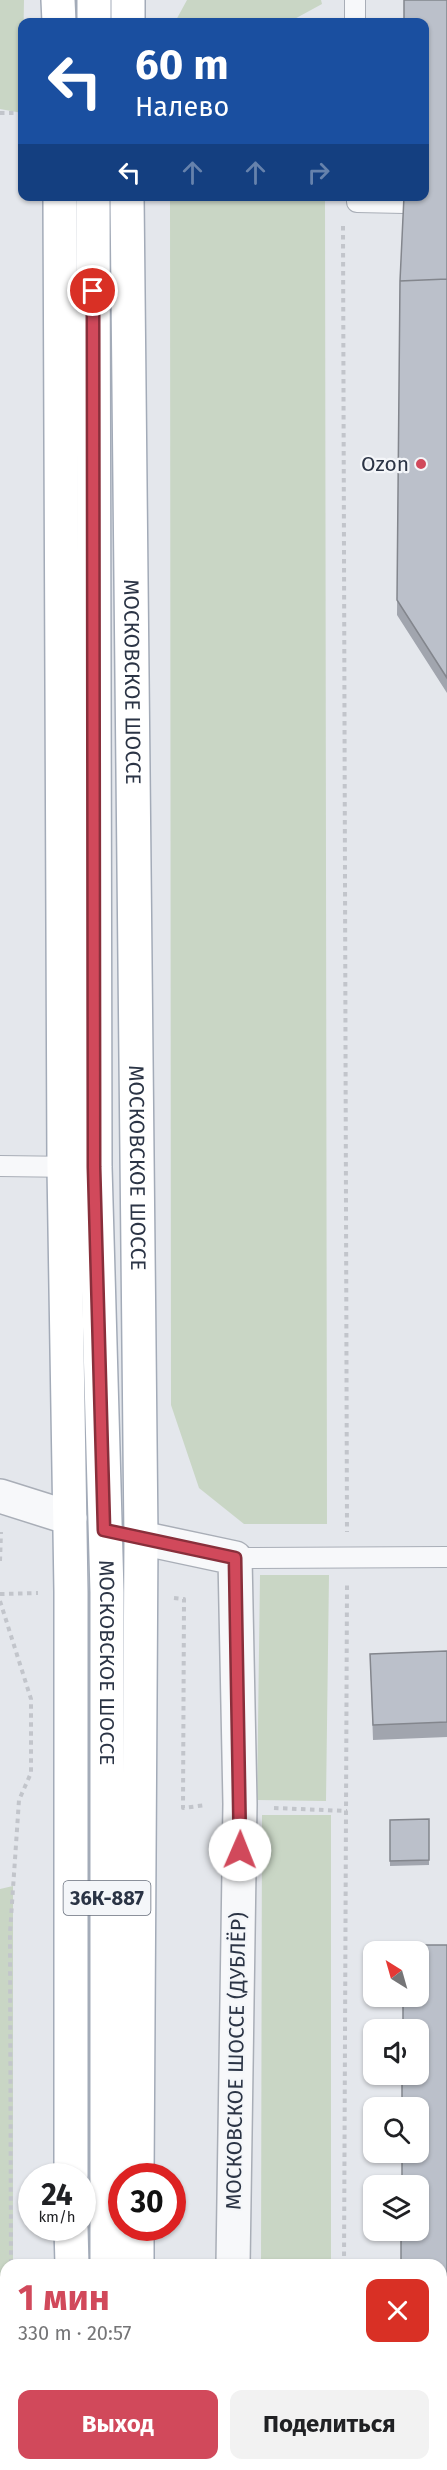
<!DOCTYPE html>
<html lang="ru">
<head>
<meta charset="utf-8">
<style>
  body { margin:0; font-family:"Fira Sans",sans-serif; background:#f2f2f2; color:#202124; height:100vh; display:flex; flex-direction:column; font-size:22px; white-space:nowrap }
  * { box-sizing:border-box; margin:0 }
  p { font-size:20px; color:#757577 }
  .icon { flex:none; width:33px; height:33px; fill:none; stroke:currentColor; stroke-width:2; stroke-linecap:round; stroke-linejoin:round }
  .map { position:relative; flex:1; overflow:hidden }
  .side { position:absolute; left:0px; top:2259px; width:447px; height:212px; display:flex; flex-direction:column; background:#fff; border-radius:18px 18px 0 0; box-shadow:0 2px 4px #0004 }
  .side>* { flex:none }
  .hud { position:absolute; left:18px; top:18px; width:411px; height:183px; border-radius:12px; box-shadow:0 2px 4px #0004; background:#1a4fa0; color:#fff; overflow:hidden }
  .needle { width:39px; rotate:323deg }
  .tools { position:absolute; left:363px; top:1941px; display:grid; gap:12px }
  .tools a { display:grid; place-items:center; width:66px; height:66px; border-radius:12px; background:#fff; box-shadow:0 2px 4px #0004; font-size:30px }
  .speed { position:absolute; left:18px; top:2163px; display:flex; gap:12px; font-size:30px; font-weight:700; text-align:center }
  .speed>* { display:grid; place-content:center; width:78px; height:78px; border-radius:50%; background:#fff; box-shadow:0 2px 4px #0004; line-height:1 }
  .speed small { font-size:15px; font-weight:400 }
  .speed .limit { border:9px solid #d22; background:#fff; color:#111 }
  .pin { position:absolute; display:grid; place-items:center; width:51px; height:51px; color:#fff; margin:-26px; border:3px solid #fff; border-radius:50%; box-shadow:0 2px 6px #0007 }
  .me { position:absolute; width:66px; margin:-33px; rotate:1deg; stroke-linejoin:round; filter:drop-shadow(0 0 4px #0008) }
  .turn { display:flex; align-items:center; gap:21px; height:126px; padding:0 18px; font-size:27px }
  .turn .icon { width:78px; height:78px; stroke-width:2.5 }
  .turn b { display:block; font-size:42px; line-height:51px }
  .lanes { display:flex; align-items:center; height:57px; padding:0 18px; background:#0003; justify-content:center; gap:30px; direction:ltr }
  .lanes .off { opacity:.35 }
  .round { display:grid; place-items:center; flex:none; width:63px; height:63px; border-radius:12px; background:#f2f2f2 }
  .summary { display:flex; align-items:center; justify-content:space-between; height:102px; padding:0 18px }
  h1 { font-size:36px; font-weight:700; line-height:45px; color:#d1495b }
  .button { display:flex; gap:12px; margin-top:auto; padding:12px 18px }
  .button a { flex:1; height:69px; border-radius:12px; background:#d1495b; color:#fff; font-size:24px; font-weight:700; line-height:69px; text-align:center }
  .button a+a { background:#f2f2f2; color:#202124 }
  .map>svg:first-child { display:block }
</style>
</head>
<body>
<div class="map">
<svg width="447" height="2470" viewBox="0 0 447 2470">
  <rect width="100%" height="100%" fill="#e4e7ec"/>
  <path fill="#c9d6c5" d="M 0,0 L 24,0 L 22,113 L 0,109 Z
    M 187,0 L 321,0 L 322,4 L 289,22 L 175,22 Z
    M 170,197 L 325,197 L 327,1524 L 244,1524 L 199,1488 L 171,1405 Z
    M 260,1575 L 329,1575 L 326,1801 L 257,1800 Z
    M 262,1815 L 331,1815 L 331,2265 L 261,2265 Z
    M 13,1886 L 13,2265 L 6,2265 L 6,2464 L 13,2465 L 13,2470 L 0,2470 L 0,1889 Z
    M 260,2465 L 331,2465 L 331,2470 L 260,2470 Z"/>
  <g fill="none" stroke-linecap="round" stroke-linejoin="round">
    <g stroke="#a9aeb7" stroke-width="22">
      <path id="service" d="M 355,0 L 355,22
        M 357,196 L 357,202 L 404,203
        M 0,1166 L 74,1167
        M 235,1558 L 447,1557"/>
    </g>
    <g stroke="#a9aeb7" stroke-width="36">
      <path id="minor" d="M 0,1496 L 70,1518
        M 141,1538 L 235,1558 L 240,1804 L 233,2265
        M 232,2470 L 232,2464"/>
    </g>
    <g stroke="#a3abb8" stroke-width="36">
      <g id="primary">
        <path d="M 58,0 L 59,22"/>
        <path d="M 94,0 L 94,22"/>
        <path d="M 128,22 L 128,0"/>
        <path d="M 60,196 L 64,1167 L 71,1592 L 71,2176"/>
        <path id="s1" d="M 93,196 L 95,1167 L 107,1592 L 107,2265"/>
        <path id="s2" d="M 127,196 L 141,1538 L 137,2176"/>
        <path d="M 71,2228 L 72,2265"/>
        <path d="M 137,2265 L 137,2228"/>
        <path d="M 72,2464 L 72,2470"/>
        <path d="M 107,2464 L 107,2470"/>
        <path d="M 136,2470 L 136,2464"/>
      </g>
    </g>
    <path stroke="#c2c5cb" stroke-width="4" stroke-dasharray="4.5 4.5" stroke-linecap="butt" d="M 0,113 L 22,113
      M 343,226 L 347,1532
      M 0,1561 L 1,1532
      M 0,1594 L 38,1593
      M 174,1598 L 184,1599 L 183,1808 L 206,1805
      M 0,1601 L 31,1699 L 31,1773 L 19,1800 L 10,1933 L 11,2265
      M 274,1808 L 347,1811
      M 344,2265 L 347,1585
      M 11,2464 L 11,2470
      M 343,2470 L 343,2464"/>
    <use href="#service" stroke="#f7f8fa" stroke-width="20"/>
    <use href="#minor" stroke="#f7f8fa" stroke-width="33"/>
    <use href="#primary" stroke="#fff" stroke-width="33"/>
  </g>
  <path fill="#a1a5ae" d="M 447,0 L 447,693 L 397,615 L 400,281 L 404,196 Z
    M 447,1651 L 447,1737 L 373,1740 L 370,1654 Z
    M 429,1819 L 429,1865 L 390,1866 L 390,1820 Z
    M 447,1945 L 447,2353 L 441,2343 L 441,2265 Z"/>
  <path fill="#bbc0ca" stroke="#83868d" stroke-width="1.5" d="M 404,0 L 447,0 L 447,279 L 400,281 L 404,196 L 424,196 L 424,22 L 404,22 Z
    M 447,279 L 447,678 L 397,600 L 400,281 Z
    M 447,1651 L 447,1722 L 373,1725 L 370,1654 Z
    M 429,1819 L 429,1860 L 390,1861 L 390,1820 Z
    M 403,1945 L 447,1945 L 447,2338 L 441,2329 L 441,2265 L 401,2265 L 401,2230 L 418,2230 L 418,2186 L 402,2186 L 402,2152 L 418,2152 L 418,2108 L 402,2108 L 402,2074 L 418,2074 L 418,2030 L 403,2030 L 403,1996 L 418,1996 L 418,1952 L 403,1952 Z"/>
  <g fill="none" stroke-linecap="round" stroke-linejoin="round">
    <g stroke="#882f3b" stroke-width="15">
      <path id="route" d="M 93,291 L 94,1167 L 104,1530 L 235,1558 L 240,1850"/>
    </g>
    <use href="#route" stroke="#d1495b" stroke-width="10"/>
  </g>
  <circle fill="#d1495b" stroke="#f4f6f9" stroke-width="2" cx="421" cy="464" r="6"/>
  <g text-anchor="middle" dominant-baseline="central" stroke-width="4.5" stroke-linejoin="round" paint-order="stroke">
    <rect fill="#f4f6f9" stroke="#676e7b" stroke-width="1.5" x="63.5" y="1881" width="87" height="34" rx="4.5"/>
    <g font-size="20" font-weight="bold" fill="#2b3445">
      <text x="107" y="1898">36К-887</text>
    </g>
    <g font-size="21" fill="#2b3445" stroke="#f4f6f9" text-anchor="end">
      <text x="409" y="464">Ozon</text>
    </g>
    <g font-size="21" fill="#2b3445" stroke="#f4f6f9">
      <text stroke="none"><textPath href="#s2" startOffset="486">МОСКОВСКОЕ ШОССЕ</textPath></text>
      <text stroke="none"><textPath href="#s2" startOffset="972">МОСКОВСКОЕ ШОССЕ</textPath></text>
      <text stroke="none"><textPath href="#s1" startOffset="1467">МОСКОВСКОЕ ШОССЕ</textPath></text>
      <text transform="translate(236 2061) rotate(-89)">МОСКОВСКОЕ ШОССЕ (ДУБЛЁР)</text>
    </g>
  </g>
</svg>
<div class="tools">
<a><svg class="needle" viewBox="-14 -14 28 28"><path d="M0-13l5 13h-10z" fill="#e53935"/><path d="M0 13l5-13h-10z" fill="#757577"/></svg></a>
<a><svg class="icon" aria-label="sound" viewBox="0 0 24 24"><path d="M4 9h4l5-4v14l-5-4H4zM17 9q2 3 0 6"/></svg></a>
<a><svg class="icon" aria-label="search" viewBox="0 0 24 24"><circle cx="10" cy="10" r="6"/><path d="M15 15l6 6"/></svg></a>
<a><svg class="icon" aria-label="layers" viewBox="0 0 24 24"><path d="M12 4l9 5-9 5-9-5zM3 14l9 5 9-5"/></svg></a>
</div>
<div class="speed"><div>24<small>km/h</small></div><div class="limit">30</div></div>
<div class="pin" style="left:93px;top:291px;background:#d93025"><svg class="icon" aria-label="arrive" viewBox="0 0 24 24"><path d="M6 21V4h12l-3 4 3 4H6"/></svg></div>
<svg class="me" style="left:240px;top:1850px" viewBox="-20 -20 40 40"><circle r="19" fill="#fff"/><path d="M0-13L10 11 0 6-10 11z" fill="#d1495b"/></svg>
<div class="hud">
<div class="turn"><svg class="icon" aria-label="left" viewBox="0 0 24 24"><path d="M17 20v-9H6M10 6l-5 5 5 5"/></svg><div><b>60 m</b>Налево</div></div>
<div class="lanes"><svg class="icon" aria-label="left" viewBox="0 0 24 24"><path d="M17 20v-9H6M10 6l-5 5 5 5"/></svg><svg class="icon off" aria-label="ahead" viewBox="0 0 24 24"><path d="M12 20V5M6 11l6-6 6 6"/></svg><svg class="icon off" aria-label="ahead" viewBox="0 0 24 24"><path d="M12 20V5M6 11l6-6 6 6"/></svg><svg class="icon off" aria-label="right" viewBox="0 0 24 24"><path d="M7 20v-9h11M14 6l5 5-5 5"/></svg></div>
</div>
<section class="side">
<div class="summary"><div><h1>1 мин</h1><p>330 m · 20:57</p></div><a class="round" style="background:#d93025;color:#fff"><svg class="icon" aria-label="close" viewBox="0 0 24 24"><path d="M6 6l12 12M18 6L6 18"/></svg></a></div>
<div class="button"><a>Выход</a><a>Поделиться</a></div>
</section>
</div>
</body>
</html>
